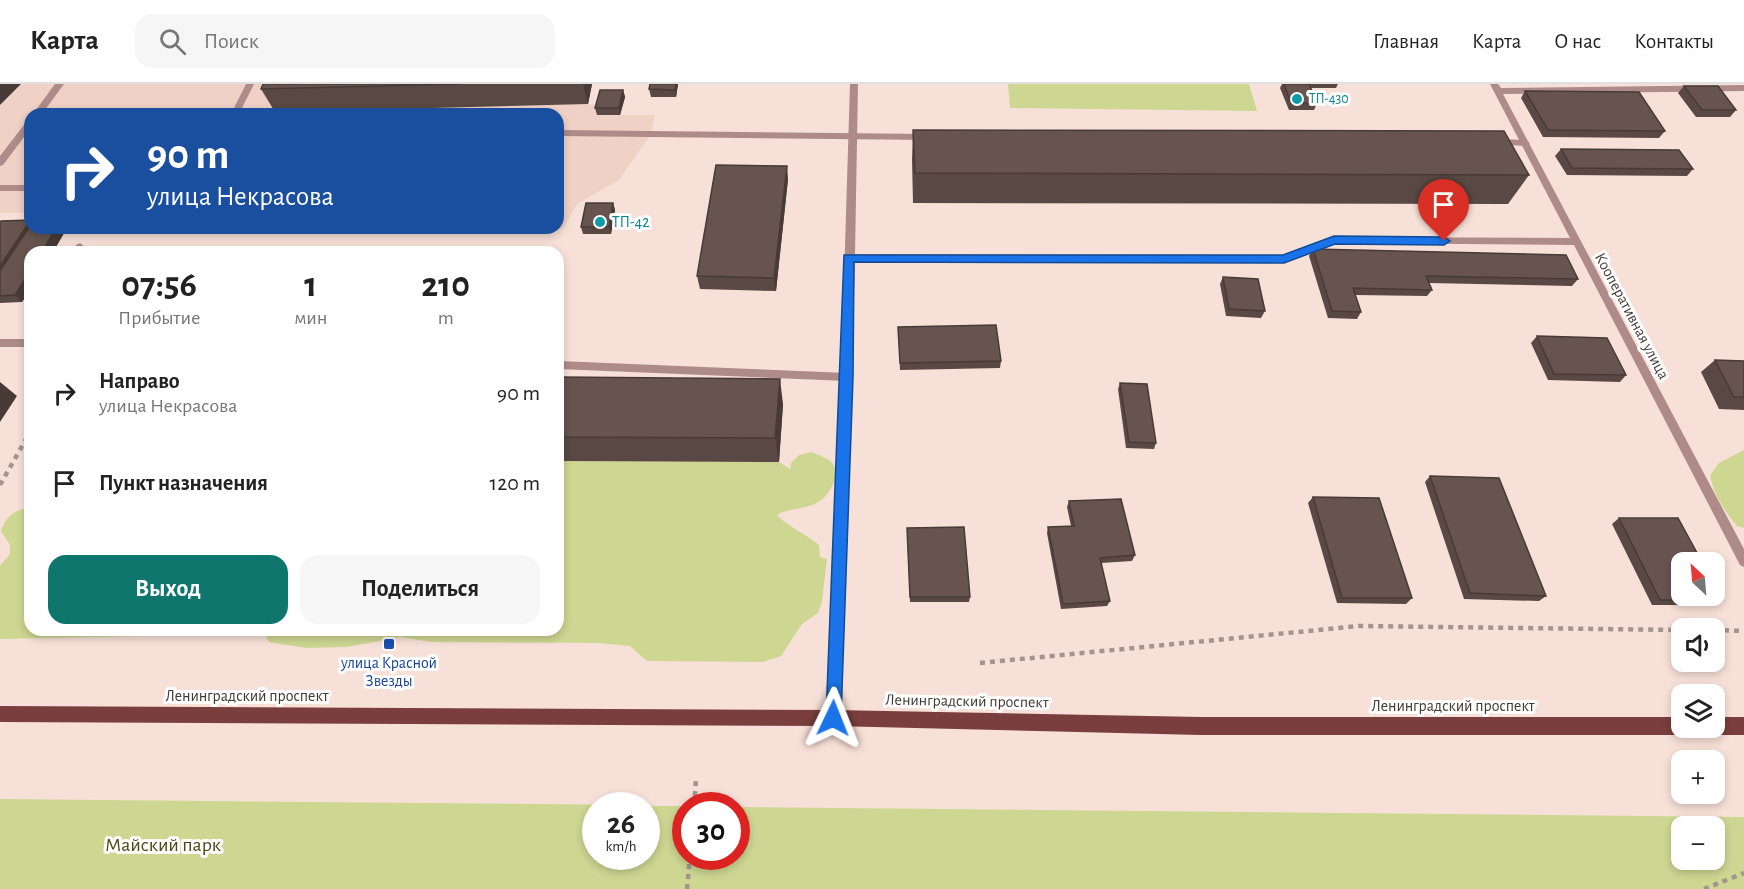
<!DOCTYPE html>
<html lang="ru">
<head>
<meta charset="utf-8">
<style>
  body { margin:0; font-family:"Alegreya Sans",sans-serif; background:#f6f6f6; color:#222; height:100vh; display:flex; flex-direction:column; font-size:22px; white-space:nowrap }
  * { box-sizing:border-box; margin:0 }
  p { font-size:20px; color:#767676 }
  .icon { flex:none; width:33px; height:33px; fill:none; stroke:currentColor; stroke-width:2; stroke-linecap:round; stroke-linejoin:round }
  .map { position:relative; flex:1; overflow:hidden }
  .side { position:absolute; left:24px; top:162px; width:540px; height:390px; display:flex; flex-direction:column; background:#fff; border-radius:18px; box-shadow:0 3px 9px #0003 }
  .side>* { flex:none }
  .banner { position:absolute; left:24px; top:24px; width:540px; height:126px; border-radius:18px; box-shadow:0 3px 9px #0003; background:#1a4fa0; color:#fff; overflow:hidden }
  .needle { width:39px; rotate:334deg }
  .controls { position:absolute; left:1671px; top:468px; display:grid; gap:12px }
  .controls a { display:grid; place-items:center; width:54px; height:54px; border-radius:12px; background:#fff; box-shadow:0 3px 9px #0003; font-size:30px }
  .speed { position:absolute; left:582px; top:708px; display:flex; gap:12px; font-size:30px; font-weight:700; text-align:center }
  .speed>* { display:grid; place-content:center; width:78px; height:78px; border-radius:50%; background:#fff; box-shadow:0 3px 9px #0003; line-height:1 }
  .speed small { font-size:15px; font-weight:400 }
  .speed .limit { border:9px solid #d22; background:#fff; color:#111 }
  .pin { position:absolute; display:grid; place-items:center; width:51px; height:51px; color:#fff; margin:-62px -26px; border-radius:50% 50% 50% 0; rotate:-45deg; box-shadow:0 0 6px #0007 }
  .pin .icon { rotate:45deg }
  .me { position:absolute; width:66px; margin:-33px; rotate:2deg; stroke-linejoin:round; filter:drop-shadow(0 0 4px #0008) }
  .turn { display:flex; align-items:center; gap:21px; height:126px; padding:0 24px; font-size:27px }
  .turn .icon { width:78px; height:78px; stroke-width:2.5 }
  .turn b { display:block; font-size:42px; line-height:51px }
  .eta { display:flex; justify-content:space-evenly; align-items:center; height:102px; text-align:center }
  .eta b { font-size:36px; font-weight:700; line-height:42px }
  .button { display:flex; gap:12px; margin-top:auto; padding:12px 24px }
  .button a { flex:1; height:69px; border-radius:18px; background:#0f766e; color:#fff; font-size:24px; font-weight:700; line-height:69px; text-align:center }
  .button a+a { background:#f6f6f6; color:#222 }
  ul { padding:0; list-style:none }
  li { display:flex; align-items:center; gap:18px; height:90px; padding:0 24px }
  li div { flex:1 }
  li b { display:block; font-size:22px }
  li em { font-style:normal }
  header { display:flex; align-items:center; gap:36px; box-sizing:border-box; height:84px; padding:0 30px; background:#fff; border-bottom:2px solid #e0e0e0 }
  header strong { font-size:28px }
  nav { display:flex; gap:33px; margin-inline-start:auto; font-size:21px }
  .search { width:420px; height:54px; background:#f6f6f6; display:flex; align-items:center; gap:15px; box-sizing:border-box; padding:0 21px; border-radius:18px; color:#767676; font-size:22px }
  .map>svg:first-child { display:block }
</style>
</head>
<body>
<header>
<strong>Карта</strong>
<div class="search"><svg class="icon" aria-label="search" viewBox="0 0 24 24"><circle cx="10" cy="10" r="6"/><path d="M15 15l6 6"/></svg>Поиск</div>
<nav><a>Главная</a><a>Карта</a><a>О нас</a><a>Контакты</a></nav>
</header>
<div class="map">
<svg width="1744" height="805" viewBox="0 0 1744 805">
  <rect width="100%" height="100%" fill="#f7e0d7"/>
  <path fill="#efd1c6" d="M 21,0 L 288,0 L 588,20 L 599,21 L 597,31 L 655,31 L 651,50 L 619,96 L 577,120 L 563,145 L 527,144 L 558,144 L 558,30 L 30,30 L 30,129 L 0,129 L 0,21 Z"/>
  <path fill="#cdd792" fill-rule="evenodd" d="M 1008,0 L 1249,0 L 1257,27 L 1010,24 Z
    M 1744,366 L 1744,444 L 1737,442 C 1724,426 1714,412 1710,391 L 1719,379 Z
    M 811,368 C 818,371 827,373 832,379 C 841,389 831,409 821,416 C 809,426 790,423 777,431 C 788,443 806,450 819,461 L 820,473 L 827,475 L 822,517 L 818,529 L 802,540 L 781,572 L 763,578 L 647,577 L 630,562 L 598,559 L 432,558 L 401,553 L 346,563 L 306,564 L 269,558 L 263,546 L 558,546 L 558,377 L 779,378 L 790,385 L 791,379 L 799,371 Z
    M 30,424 L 30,546 L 198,546 L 195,551 L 0,555 L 0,482 L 10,470 L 10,461 L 1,447 C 7,431 14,426 30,424 Z
    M 0,715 L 633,721 L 596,722 L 596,772 L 646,772 L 647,722 L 685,722 L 686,772 L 736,772 L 737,723 L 1744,733 L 1744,805 L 0,805 ZM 1714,742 L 1714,776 L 1682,776 L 1682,742 Z"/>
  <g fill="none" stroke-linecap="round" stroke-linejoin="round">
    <path stroke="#a4948e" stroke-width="4.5" stroke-dasharray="5 5" stroke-linecap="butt" d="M 0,401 L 30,348
      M 1714,546 L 1744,547
      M 980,579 L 1359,542 L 1682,546
      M 694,722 L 696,696
      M 687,805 L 690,772
      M 1704,805 L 1744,789"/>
    <path fill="#ae8a88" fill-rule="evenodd" d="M 55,0 L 64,0 L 42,30 L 33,30 Z
      M 246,0 L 254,0 L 239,30 L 231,30 Z
      M 30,36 L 30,45 L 3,81 L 0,82 L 0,72 L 27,37 Z
      M 558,46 L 930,50 L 935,53 L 930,56 L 558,52 Z
      M 1496,55 L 1525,56 L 1530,59 L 1525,62 L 1493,60 L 1493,56 Z
      M 0,101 L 30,101 L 30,107 L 0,107 Z
      M 80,159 L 85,163 L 83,168 L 73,168 L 76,161 Z
      M 0,255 L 30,255 L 30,263 L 0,263 Z
      M 558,277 L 847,289 L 853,293 L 847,297 L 558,285 Z"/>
    <path fill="#ae8a88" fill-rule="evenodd" d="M 850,0 L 858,0 L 855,170 L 1283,171 L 1334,153 L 1570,154 L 1490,0 L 1498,0 L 1501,4 L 1744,1 L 1744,7 L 1503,10 L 1744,465 L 1744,483 L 1740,481 L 1574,161 L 1335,159 L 1284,179 L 855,178 L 840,634 L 838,639 L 833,641 L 828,639 L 826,634 L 841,293 Z"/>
    <path fill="#793e3d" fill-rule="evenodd" d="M 0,622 L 833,626 L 1201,633 L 1682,633 L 1682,644 L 1690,644 L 1688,648 L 1682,651 L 1201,651 L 833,642 L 0,638 Z
      M 1714,633 L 1744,633 L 1744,651 L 1714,651 L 1708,648 L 1706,644 L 1714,644 Z"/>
  </g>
  <path fill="#594843" d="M 263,0 L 592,0 L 588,20 L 275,28 L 261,5 Z
    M 650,0 L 678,0 L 676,13 L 651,13 L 649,5 Z
    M 1282,0 L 1338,0 L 1336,4 L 1311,4 L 1317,19 L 1314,26 L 1289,26 L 1280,4 Z
    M 1684,2 L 1736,26 L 1730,33 L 1696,33 L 1678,9 Z
    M 623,6 L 625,13 L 620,31 L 597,31 L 595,24 Z
    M 1525,7 L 1665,47 L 1659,54 L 1543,53 L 1521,14 Z
    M 913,46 L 1529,91 L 1508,120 L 913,119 L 912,76 Z
    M 1561,65 L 1693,85 L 1687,92 L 1567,91 L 1555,72 Z
    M 788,95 L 776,207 L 700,205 L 697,192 Z
    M 613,119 L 615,126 L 611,150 L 583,150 L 581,143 Z
    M 0,138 L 30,144 L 67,144 L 53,168 L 30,168 L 30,206 L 22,218 L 0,219 Z
    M 1313,165 L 1578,195 L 1572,202 L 1429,199 L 1432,206 L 1427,212 L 1355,211 L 1361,228 L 1357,235 L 1328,234 L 1309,172 Z
    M 1223,193 L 1265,227 L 1261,234 L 1226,232 L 1220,200 Z
    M 898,243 L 1001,277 L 1000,284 L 900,286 Z
    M 1537,252 L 1626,291 L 1620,298 L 1548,296 L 1531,259 Z
    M 1715,276 L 1744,277 L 1744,326 L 1719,325 L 1701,288 Z
    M 558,293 L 783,320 L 779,378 L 558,377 Z
    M 1120,299 L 1156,359 L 1154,365 L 1126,364 L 1118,305 Z
    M 1430,392 L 1546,512 L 1539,517 L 1464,515 L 1425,398 Z
    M 1313,413 L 1412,514 L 1406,520 L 1337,519 L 1308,419 Z
    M 1069,417 L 1135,471 L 1132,477 L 1101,479 L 1110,517 L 1107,522 L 1061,525 L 1047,449 L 1048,443 L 1071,442 L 1067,423 Z
    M 1619,434 L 1722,516 L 1713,521 L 1652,521 L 1612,440 Z
    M 907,444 L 970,513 L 969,518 L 910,518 Z"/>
  <path fill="#483b37" d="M 0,0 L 21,0 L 0,21 Z
    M 583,0 L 592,0 L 588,20 Z
    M 676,0 L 678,0 L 676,13 L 675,6 Z
    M 623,6 L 625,13 L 620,31 L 619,24 Z
    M 787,82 L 788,95 L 776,207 L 774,194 Z
    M 613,119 L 615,126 L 611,150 L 609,143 Z
    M 30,137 L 30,144 L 0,199 L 0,182 Z
    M 56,144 L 67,144 L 53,168 L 42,168 Z
    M 30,187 L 30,206 L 22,218 L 15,211 Z
    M 780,295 L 783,320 L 779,378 L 775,354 Z
    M 0,298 L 17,312 L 0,338 Z"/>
  <path fill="#67544e" stroke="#483b37" stroke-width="1.5" d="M 263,0 L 462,0 L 261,5 Z
    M 650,0 L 676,0 L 675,6 L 649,5 Z
    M 1284,0 L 1309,0 L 1317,19 L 1291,19 Z
    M 1684,2 L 1718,2 L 1736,26 L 1702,26 Z
    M 600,6 L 623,6 L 619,24 L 595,24 Z
    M 1525,7 L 1639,8 L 1665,47 L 1548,46 Z
    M 913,46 L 1504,47 L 1529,91 L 915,89 Z
    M 1561,65 L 1679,66 L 1693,85 L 1572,84 Z
    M 716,81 L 787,82 L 774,194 L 697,192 Z
    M 586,119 L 613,119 L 609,143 L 581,143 Z
    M 30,136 L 30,137 L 0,182 L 0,138 L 1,137 Z
    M 30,142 L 30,144 L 56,144 L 42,168 L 30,168 L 30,187 L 15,211 L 0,212 L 0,187 Z
    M 1313,165 L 1566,171 L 1578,195 L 1426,192 L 1432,206 L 1353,204 L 1361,228 L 1332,227 Z
    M 1223,193 L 1258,195 L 1265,227 L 1229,225 Z
    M 996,241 L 1001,277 L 900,279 L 898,243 Z
    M 1537,252 L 1607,254 L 1626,291 L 1554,290 Z
    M 1715,276 L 1744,277 L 1744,313 L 1734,313 Z
    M 558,293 L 780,295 L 775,354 L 558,353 Z
    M 1120,299 L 1147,300 L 1156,359 L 1129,358 Z
    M 1430,392 L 1499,394 L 1546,512 L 1470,509 Z
    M 1313,413 L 1379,414 L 1412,514 L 1342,514 Z
    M 1121,415 L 1135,471 L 1100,474 L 1110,517 L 1063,520 L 1048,443 L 1074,442 L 1069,417 Z
    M 1619,434 L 1678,434 L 1702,478 L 1682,478 L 1682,512 L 1714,512 L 1714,502 L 1722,516 L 1660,516 Z
    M 964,443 L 970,513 L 910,513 L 907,444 Z"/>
  <path fill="#1a73e8" stroke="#114b97" stroke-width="1.5" d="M 1334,152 L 1444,153 L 1450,157 L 1444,161 L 1335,160 L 1284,179 L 854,178 L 853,293 L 841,634 L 839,639 L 833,642 L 828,639 L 826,634 L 844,171 L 1283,171 Z"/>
  <g fill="#0f9aa8" stroke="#fff" stroke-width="2">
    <circle cx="1297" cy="15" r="6"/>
    <circle cx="600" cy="138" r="6"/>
  </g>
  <rect fill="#1a4fb4" stroke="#fff" stroke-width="2" x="383" y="554" width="12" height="12" rx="3"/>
  <g text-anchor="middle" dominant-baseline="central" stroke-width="6" stroke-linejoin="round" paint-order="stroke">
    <g font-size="14" fill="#0d838f" stroke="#fff" text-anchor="start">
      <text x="1309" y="15">ТП-430</text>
    </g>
    <g font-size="16" fill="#0d838f" stroke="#fff" text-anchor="start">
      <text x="612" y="138">ТП-42</text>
    </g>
    <g font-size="16" fill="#423936" stroke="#fff">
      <text transform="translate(1632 232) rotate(62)">Кооперативная улица</text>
      <text x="247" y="612">Ленинградский проспект</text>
      <text transform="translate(967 617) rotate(1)">Ленинградский проспект</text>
      <text x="1453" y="622">Ленинградский проспект</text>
    </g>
    <g font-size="16" fill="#164399" stroke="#fff">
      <text x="389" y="579">улица Красной<tspan x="389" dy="18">Звезды</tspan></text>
    </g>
    <g font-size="20" fill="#474c16" stroke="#fff">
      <text x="163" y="761">Майский парк</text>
    </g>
  </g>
</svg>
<div class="controls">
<a><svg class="needle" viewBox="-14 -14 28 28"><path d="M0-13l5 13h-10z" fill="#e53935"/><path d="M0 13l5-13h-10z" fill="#767676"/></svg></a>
<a><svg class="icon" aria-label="sound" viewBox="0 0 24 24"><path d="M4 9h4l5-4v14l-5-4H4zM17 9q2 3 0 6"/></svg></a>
<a><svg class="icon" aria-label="layers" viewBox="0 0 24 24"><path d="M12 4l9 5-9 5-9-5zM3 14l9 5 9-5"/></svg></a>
<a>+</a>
<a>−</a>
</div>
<div class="speed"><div>26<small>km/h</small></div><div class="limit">30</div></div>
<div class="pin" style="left:1444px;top:157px;background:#d93025"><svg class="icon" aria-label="arrive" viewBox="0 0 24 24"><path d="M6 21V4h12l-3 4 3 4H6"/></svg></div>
<svg class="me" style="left:833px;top:634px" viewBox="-20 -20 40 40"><path d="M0-17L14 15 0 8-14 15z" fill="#1a73e8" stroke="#fff" stroke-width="4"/></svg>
<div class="banner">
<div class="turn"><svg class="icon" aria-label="right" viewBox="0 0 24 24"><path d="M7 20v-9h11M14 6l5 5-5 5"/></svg><div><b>90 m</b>улица Некрасова</div></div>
</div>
<section class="side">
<div class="eta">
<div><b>07:56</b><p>Прибытие</p></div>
<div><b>1</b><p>мин</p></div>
<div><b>210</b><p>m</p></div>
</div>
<ul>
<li><svg class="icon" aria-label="right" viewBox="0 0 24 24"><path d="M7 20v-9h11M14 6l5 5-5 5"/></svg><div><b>Направо</b><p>улица Некрасова</p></div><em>90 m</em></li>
<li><svg class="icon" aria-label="arrive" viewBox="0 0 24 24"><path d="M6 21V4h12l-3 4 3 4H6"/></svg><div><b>Пункт назначения</b></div><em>120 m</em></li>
</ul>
<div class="button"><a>Выход</a><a>Поделиться</a></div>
</section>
</div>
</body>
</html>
